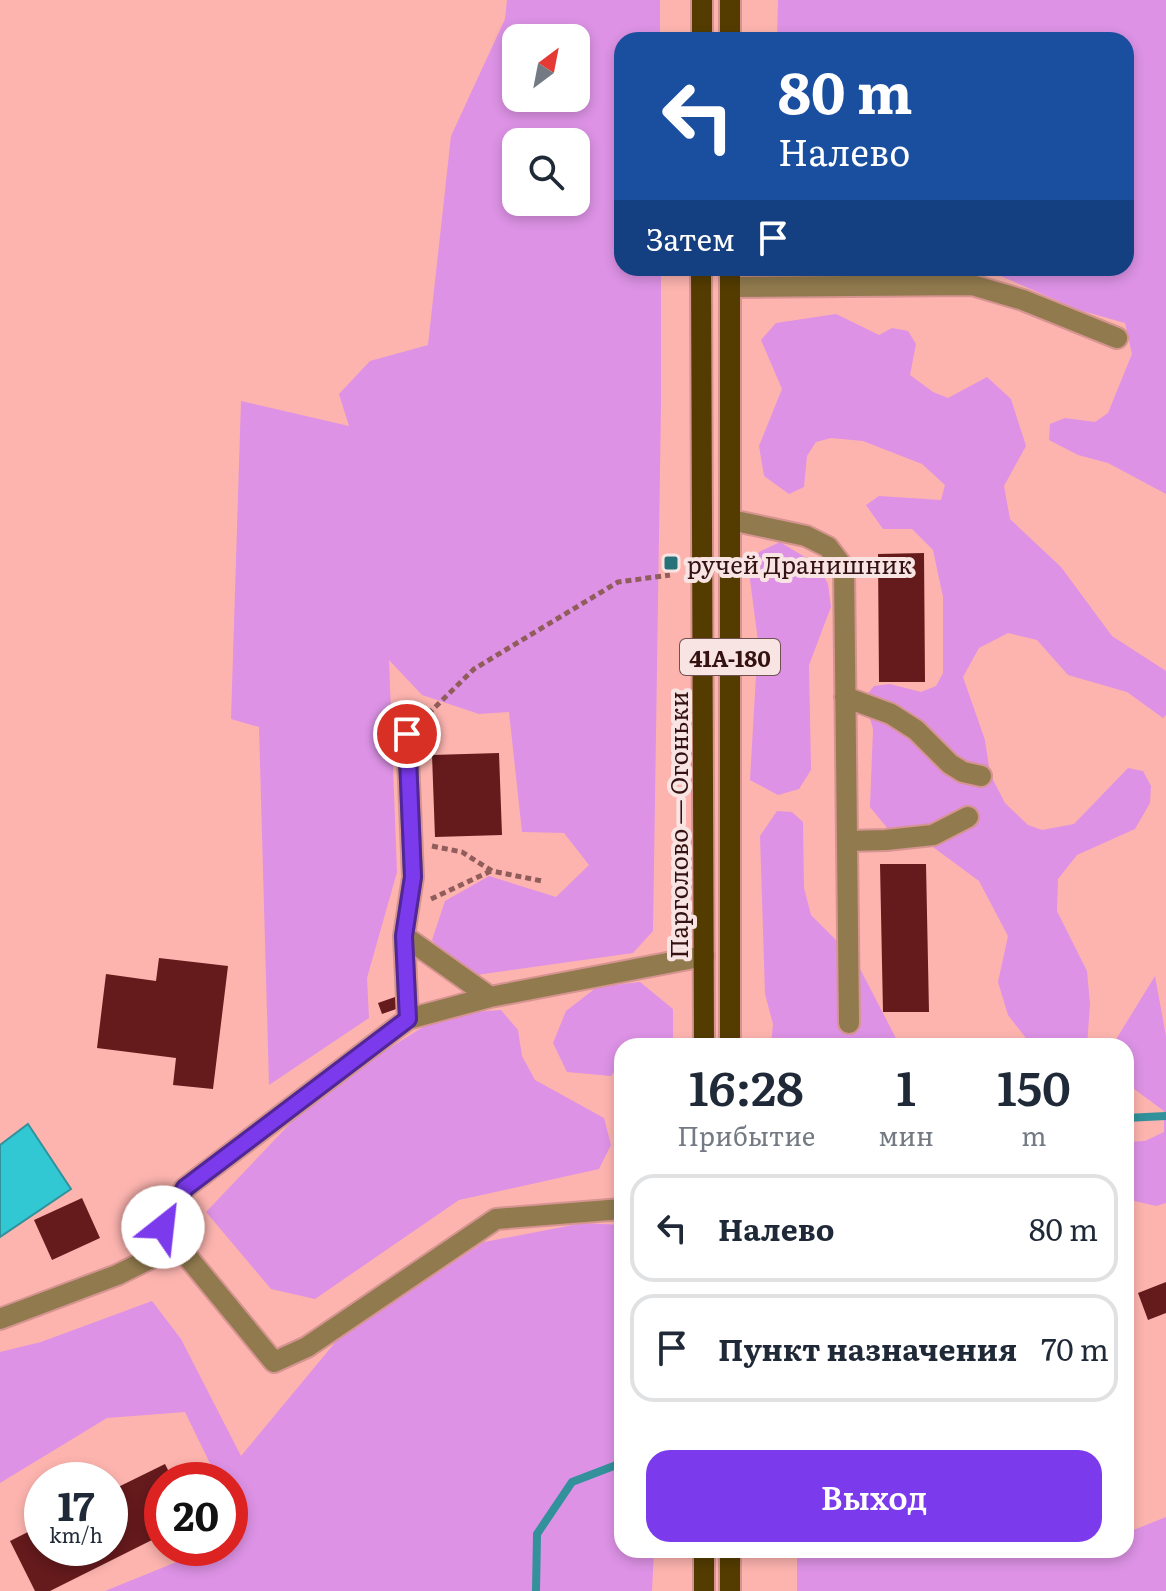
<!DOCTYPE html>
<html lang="ru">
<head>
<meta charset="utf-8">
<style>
  body { margin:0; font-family:Literata,serif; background:#f6f6f7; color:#1f2937; height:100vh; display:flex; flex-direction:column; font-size:30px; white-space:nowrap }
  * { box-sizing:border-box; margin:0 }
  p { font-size:26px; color:#747a83 }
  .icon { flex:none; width:44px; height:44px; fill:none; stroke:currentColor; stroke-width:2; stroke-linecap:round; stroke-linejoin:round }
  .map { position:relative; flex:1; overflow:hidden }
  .details { position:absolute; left:614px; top:1038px; width:520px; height:520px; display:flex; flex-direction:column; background:#fff; border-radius:24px; box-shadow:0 4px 12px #0003 }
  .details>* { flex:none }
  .guide { position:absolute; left:614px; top:32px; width:520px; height:244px; border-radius:24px; box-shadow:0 4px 12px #0003; background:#1a4fa0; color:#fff; overflow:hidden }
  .needle { width:52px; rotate:32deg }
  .tools { position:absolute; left:502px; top:24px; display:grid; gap:16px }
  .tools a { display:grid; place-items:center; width:88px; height:88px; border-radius:16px; background:#fff; box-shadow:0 4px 12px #0003; font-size:40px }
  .speed { position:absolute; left:24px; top:1462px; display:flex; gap:16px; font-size:40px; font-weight:700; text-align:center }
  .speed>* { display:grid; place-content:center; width:104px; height:104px; border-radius:50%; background:#fff; box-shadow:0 4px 12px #0003; line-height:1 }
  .speed small { font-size:20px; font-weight:400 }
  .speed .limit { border:12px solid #d22; background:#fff; color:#111 }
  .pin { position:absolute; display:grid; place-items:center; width:68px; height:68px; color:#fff; margin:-34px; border:4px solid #fff; border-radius:50%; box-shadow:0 2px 8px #0007 }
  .me { position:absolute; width:88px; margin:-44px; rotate:29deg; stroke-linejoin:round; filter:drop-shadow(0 0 6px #0008) }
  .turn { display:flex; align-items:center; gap:28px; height:168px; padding:0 32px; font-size:36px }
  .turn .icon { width:104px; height:104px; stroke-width:2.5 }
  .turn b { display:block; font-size:56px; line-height:68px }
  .then { display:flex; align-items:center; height:76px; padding:0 32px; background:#0003; gap:16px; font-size:30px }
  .eta { display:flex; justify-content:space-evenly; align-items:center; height:136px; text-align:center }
  .eta b { font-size:48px; font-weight:600; line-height:56px }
  .primary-button { display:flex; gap:16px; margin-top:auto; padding:16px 32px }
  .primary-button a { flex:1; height:92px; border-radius:24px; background:#7c3aed; color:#fff; font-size:32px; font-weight:600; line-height:92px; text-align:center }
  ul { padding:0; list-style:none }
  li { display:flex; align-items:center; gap:24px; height:108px; margin:0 16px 12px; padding:0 16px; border:4px solid #e0e1e3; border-radius:24px }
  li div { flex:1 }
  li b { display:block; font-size:30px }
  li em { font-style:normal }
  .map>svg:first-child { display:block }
</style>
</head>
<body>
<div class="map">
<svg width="1166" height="1591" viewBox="0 0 1166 1591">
  <rect width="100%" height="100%" fill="#fdb4af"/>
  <path fill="#dd92e5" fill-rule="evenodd" d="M 507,0 L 660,0 L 660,40 L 622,40 L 622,268 L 661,268 L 661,405 L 653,931 L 633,953 L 462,977 L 432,940 L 445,901 L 489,876 L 556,897 L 589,865 L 564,833 L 522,832 L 509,712 L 479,714 L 422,695 L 389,660 L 397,872 L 367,978 L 369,1018 L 269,1085 L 259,727 L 231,719 L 241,401 L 349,426 L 339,394 L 370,361 L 428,345 L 451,136 L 505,19 ZM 516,38 L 576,38 L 576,98 L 516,98 ZM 516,142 L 576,142 L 576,202 L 516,202 Z
    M 778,0 L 1166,0 L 1166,494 L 1108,463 L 1078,455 L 1049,440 L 1050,424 L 1065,418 L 1095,422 L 1108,413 L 1132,354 L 1125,323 L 1079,310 L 982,268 L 1126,268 L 1126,40 L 777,40 Z
    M 836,314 L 879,335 L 892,328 L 908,331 L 916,344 L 910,375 L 933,392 L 948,398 L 987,377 L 1011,399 L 1026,446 L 1004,486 L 1010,519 L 1061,567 L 1112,636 L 1166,671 L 1166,715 L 1163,718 L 1127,692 L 1068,675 L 1037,640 L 1008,633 L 979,648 L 963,677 L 985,740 L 990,774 L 1005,803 L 1028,825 L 1042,830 L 1074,824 L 1128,768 L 1143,771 L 1151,786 L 1150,803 L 1135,829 L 1077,855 L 1058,879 L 1057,911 L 1087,971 L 1090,1004 L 1087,1046 L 1032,1046 L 1008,1015 L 998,982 L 1008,936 L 979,881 L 918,836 L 888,829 L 870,807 L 873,729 L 864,698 L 874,686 L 890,684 L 921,692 L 936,686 L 943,673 L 943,597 L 933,550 L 912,529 L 883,529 L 866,505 L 879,496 L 941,500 L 945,485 L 922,464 L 863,441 L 831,438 L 816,442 L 807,456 L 804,487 L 789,494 L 764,476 L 759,446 L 782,389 L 761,340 L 776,323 Z
    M 780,542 L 818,565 L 828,584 L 831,607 L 809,665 L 811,770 L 799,789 L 778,795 L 750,780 L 758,641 L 749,572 L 759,552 Z
    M 777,811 L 792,812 L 803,822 L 804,888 L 811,915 L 855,959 L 900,1046 L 771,1046 L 773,1024 L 765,994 L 760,836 Z
    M 1155,976 L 1166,1036 L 1166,1203 L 1156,1206 L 1126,1199 L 1126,1142 L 1145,1141 L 1164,1132 L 1164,1111 L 1126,1083 L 1126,1046 L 1112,1046 Z
    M 640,982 L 673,1009 L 673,1046 L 622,1046 L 622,1062 L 611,1076 L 567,1072 L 553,1043 L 566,1011 L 597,987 Z
    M 501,1010 L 518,1030 L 522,1056 L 535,1080 L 604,1118 L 611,1145 L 599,1169 L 459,1200 L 315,1299 L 271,1289 L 206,1212 L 322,1090 L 444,1014 Z
    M 583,1223 L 622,1225 L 622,1550 L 654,1550 L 652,1591 L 105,1591 L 211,1548 L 230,1548 L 230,1540 L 244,1534 L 230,1505 L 230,1480 L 218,1480 L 185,1412 L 107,1418 L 0,1483 L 0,1352 L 41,1342 L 152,1301 L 181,1339 L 241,1456 L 338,1339 L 484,1242 Z
    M 1166,1517 L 1166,1591 L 797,1591 L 797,1550 L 1126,1550 L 1126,1533 Z"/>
  <path fill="#31c8d4" stroke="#32919a" stroke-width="2" d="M 28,1124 L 71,1189 L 0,1237 L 0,1145 Z"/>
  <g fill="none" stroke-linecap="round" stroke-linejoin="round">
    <path stroke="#32919a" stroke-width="8" d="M 1126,1118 L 1166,1116
      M 536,1591 L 537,1534 L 572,1482 L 619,1464 L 622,1450"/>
  </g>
  <path fill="#651a1c" d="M 924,553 L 925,682 L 879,682 L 878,554 Z
    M 499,753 L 502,835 L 435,837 L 432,755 Z
    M 880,864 L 926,864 L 929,1012 L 883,1012 Z
    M 159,958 L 228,966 L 213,1089 L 173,1085 L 176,1058 L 97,1048 L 106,974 L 156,981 Z
    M 395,997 L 399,1008 L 382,1014 L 378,1003 Z
    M 82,1198 L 100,1238 L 52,1260 L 34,1220 Z
    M 1166,1282 L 1166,1313 L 1148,1320 L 1138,1293 Z
    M 165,1464 L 173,1480 L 162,1480 L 162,1535 L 50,1591 L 35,1591 L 10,1541 L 42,1525 L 42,1548 L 110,1548 L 110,1491 Z"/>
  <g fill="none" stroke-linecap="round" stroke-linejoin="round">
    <g stroke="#d5948f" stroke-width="24">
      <path id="minor" d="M 730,287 L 972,285 L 1023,300 L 1117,338
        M 731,520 L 806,536 L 828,547 L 844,568 L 849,1023
        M 845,697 L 891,714 L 916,730 L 950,764 L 963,772 L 981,776
        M 407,734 L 413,877 L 404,936 L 408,1019
        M 847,841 L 886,840 L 933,835 L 968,817
        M 404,936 L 490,997
        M 622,1209 L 496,1219 L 307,1347 L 274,1362 L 163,1227 L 185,1188 L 408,1019 L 490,997 L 704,956
        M 0,1319 L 117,1275 L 178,1245"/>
    </g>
    <g stroke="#d5948f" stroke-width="24">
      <path id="major" d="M 702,40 L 702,0
        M 730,40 L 730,0
        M 701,268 L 704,1046
        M 730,1046 L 730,268
        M 704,1550 L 704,1591
        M 730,1550 L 730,1591"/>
    </g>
    <path stroke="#915d5a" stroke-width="5" stroke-dasharray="6 4" stroke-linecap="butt" d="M 421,721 L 474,669 L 618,582 L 670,575
      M 432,846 L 462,852 L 492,871 L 542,881
      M 431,899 L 491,871"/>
    <use href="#minor" stroke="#917a4e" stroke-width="20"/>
    <use href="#major" stroke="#543c00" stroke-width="20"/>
  </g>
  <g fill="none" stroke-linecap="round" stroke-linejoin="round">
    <g stroke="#51269a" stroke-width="20">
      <path id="route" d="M 163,1227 L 185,1188 L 408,1019 L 404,936 L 413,877 L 407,734"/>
    </g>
    <use href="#route" stroke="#7c3aed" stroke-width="14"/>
  </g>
  <rect fill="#277178" stroke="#f8e5e3" stroke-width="3" x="663" y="555" width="16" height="16" rx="4"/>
  <g text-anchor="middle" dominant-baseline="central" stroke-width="8" stroke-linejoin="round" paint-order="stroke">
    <rect fill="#f8e5e3" stroke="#6e5150" stroke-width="2" x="680" y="639" width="100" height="36" rx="6"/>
    <g font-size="22" font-weight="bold" fill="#331211">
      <text x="730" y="657">41А-180</text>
    </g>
    <g font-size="24" fill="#331211" stroke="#f8e5e3" text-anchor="start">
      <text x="687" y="563">ручей Дранишник</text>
    </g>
    <g font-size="24" fill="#331211" stroke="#f8e5e3">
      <text transform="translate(677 825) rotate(-90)">Парголово — Огоньки</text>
    </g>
  </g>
</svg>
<div class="tools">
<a><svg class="needle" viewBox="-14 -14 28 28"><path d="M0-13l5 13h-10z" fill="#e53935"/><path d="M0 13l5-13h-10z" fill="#747a83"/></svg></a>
<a><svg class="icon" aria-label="search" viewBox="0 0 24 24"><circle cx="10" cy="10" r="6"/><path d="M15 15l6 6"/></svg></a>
</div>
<div class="speed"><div>17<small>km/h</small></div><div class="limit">20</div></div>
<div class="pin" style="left:407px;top:734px;background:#d93025"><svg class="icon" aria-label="arrive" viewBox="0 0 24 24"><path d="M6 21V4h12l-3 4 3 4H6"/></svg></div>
<svg class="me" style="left:163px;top:1227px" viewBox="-20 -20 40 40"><circle r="19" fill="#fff"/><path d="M0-13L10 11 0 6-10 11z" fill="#7c3aed"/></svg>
<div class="guide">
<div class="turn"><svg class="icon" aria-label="left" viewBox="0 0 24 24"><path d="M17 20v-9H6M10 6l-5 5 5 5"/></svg><div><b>80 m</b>Налево</div></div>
<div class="then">Затем<svg class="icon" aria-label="arrive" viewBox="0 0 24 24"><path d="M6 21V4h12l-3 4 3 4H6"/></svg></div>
</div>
<section class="details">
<div class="eta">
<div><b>16:28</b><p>Прибытие</p></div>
<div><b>1</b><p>мин</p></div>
<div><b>150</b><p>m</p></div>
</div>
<ul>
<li><svg class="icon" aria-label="left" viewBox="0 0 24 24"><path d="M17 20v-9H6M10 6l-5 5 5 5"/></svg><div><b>Налево</b></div><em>80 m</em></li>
<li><svg class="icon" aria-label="arrive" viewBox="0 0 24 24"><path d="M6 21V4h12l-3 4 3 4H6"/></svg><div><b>Пункт назначения</b></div><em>70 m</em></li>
</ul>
<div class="primary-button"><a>Выход</a></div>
</section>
</div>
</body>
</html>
